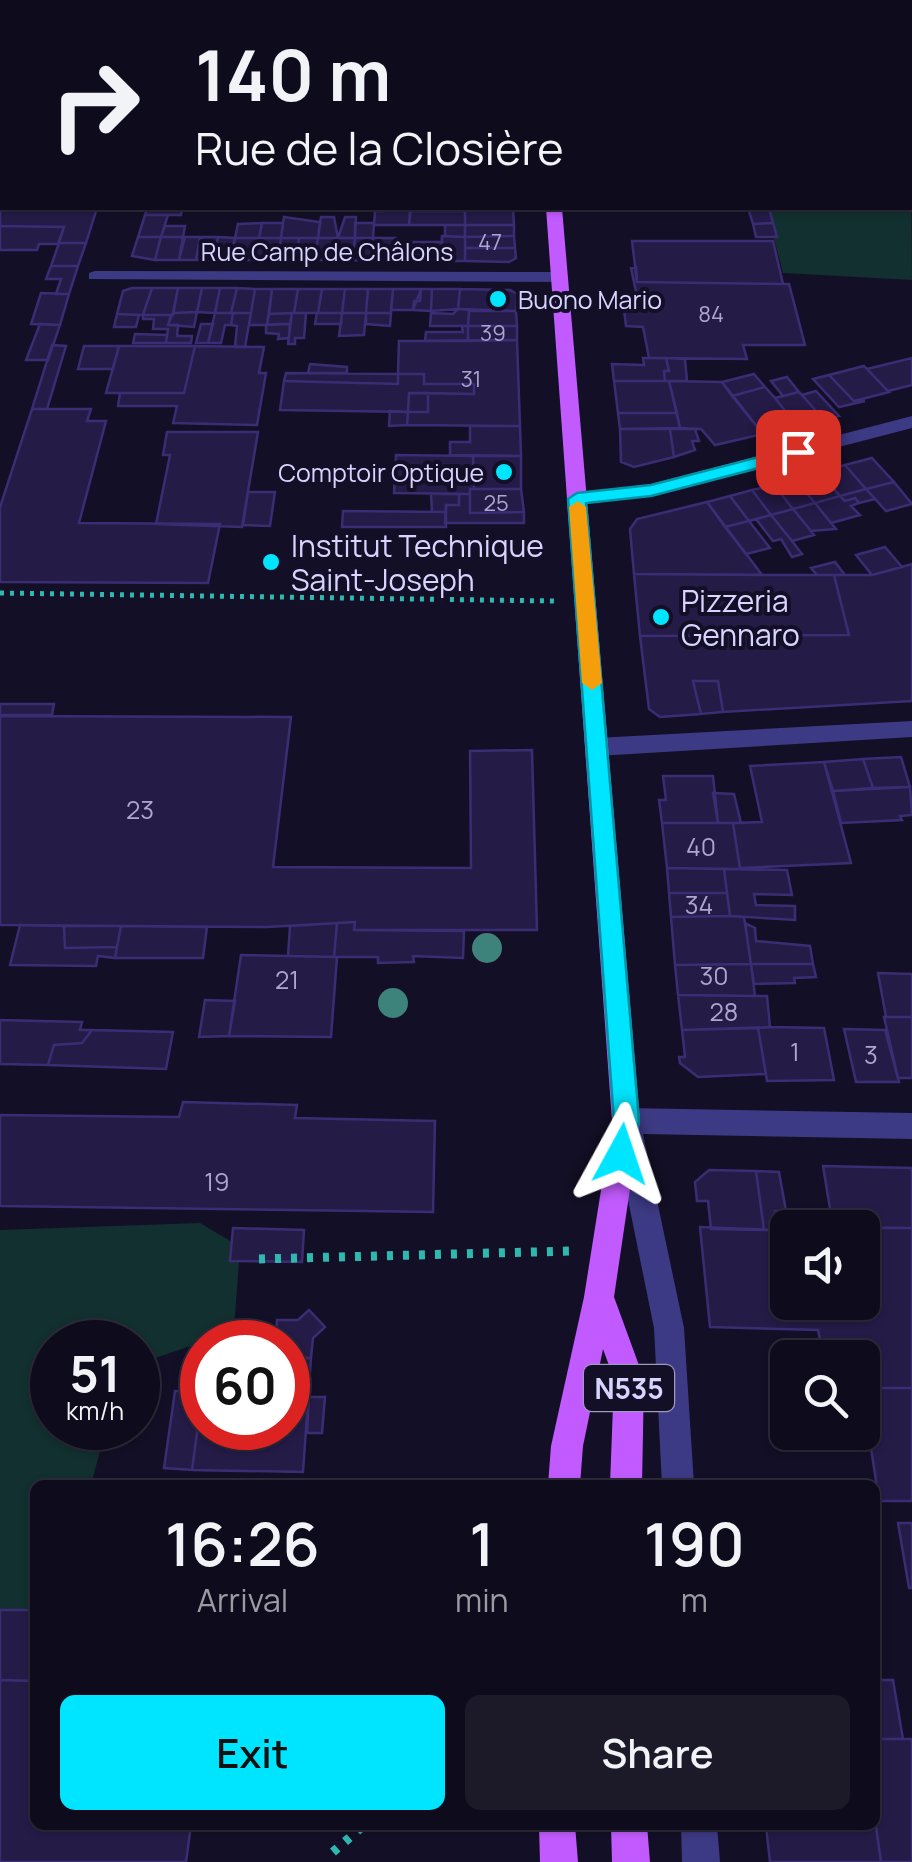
<!DOCTYPE html>
<html lang="en">
<head>
<meta charset="utf-8">
<style>
  body { margin:0; font-family:Manrope,sans-serif; background:#1c1929; color:#f1f3f6; height:100vh; display:flex; flex-direction:column; font-size:38px; white-space:nowrap }
  * { box-sizing:border-box; margin:0 }
  p { font-size:32px; color:#9b9ba3 }
  .icon { flex:none; width:55px; height:55px; fill:none; stroke:currentColor; stroke-width:2; stroke-linecap:round; stroke-linejoin:round }
  .map { position:relative; flex:1; overflow:hidden }
  .drawer { position:absolute; left:30px; top:1480px; width:850px; height:350px; display:flex; flex-direction:column; background:#0e0b1c; border-radius:15px; box-shadow:0 2px 8px #0004,0 0 0 2px #2e2b3b }
  .drawer>* { flex:none }
  .guide { position:absolute; left:0px; top:0px; width:912px; height:210px; box-shadow:0 2px 8px #0004,0 0 0 2px #2e2b3b; background:#0e0b1c; color:#f1f3f6; overflow:hidden }
  .controls { position:absolute; left:770px; top:1210px; display:grid; gap:20px }
  .controls a { display:grid; place-items:center; width:110px; height:110px; border-radius:15px; background:#0e0b1c; box-shadow:0 2px 8px #0004,0 0 0 2px #2e2b3b; font-size:50px }
  .speed { position:absolute; left:30px; top:1320px; display:flex; gap:20px; font-size:50px; font-weight:700; text-align:center }
  .speed>* { display:grid; place-content:center; width:130px; height:130px; border-radius:50%; background:#0e0b1c; box-shadow:0 2px 8px #0004,0 0 0 2px #2e2b3b; line-height:1 }
  .speed small { font-size:25px; font-weight:400 }
  .speed .limit { border:15px solid #d22; background:#fff; color:#111 }
  .pin { position:absolute; display:grid; place-items:center; width:85px; height:85px; color:#fff; margin:-42px; border-radius:20px; box-shadow:0 5px 15px #0006 }
  .me { position:absolute; width:110px; margin:-55px; rotate:5deg; stroke-linejoin:round; filter:drop-shadow(0 0 8px #0008) }
  .turn { display:flex; align-items:center; gap:35px; height:210px; padding:0 30px; font-size:45px }
  .turn .icon { width:130px; height:130px; stroke-width:2.5 }
  .turn b { display:block; font-size:70px; line-height:85px }
  .eta { display:flex; justify-content:space-evenly; align-items:center; height:170px; text-align:center }
  .eta b { font-size:60px; font-weight:600; line-height:70px }
  .cta { display:flex; gap:20px; margin-top:auto; padding:20px 30px }
  .cta a { flex:1; height:115px; border-radius:15px; background:#00e5ff; color:#111; font-size:40px; font-weight:600; line-height:115px; text-align:center }
  .cta a+a { background:#1c1929; color:#f1f3f6 }
  .map>svg:first-child { display:block }
</style>
</head>
<body>
<div class="map">
<svg width="912" height="1862" viewBox="0 0 912 1862">
  <rect width="100%" height="100%" fill="#130f26"/>
  <path fill="#12302f" d="M 910,21 L 912,280 L 783,273 L 766,208 L 910,208 Z
    M 200,1223 L 232,1242 L 239,1262 L 233,1342 L 202,1342 L 138,1364 L 138,1342 L 52,1342 L 52,1428 L 106,1428 L 91,1485 L 35,1485 L 35,1610 L 0,1610 L 0,1230 Z"/>
  <path fill="#241b47" stroke="#3b2d73" stroke-width="2.5" d="M 0,203 L 2,208 L 97,208 L 86,243 L 59,243 L 64,227 L 0,226 Z
    M 147,208 L 182,208 L 181,215 L 145,215 Z
    M 383,208 L 411,208 L 409,225 L 374,225 L 375,211 L 383,211 Z
    M 465,208 L 513,208 L 514,225 L 465,225 Z
    M 748,208 L 769,208 L 773,223 L 753,224 Z
    M 410,211 L 465,211 L 465,225 L 409,225 Z
    M 145,215 L 168,215 L 161,237 L 138,237 Z
    M 284,217 L 320,222 L 318,238 L 281,238 Z
    M 321,217 L 334,217 L 338,238 L 318,238 Z
    M 345,217 L 356,217 L 355,238 L 338,238 Z
    M 262,223 L 283,223 L 281,238 L 259,238 Z
    M 262,223 L 259,238 L 235,238 L 238,224 Z
    M 355,223 L 374,223 L 373,238 L 355,238 Z
    M 773,223 L 777,237 L 756,237 L 753,224 Z
    M 445,225 L 465,225 L 465,237 L 445,236 Z
    M 465,225 L 514,225 L 514,236 L 465,237 Z
    M 0,226 L 64,227 L 58,244 L 39,244 L 37,250 L 0,250 Z
    M 165,226 L 185,226 L 183,237 L 161,237 Z
    M 442,236 L 465,237 L 465,261 L 441,261 Z
    M 514,236 L 515,248 L 465,248 L 465,237 Z
    M 138,237 L 161,237 L 155,260 L 132,256 Z
    M 161,237 L 183,237 L 179,260 L 155,260 Z
    M 185,237 L 200,237 L 196,260 L 179,260 Z
    M 202,237 L 218,237 L 213,260 L 196,260 Z
    M 218,237 L 235,238 L 230,260 L 213,260 Z
    M 235,238 L 258,238 L 255,260 L 230,260 Z
    M 259,238 L 281,238 L 278,260 L 255,260 Z
    M 281,238 L 299,238 L 296,260 L 278,260 Z
    M 299,238 L 318,238 L 314,260 L 296,260 Z
    M 318,238 L 336,238 L 333,260 L 314,260 Z
    M 336,238 L 355,238 L 352,260 L 333,260 Z
    M 355,238 L 372,238 L 369,261 L 352,260 Z
    M 373,238 L 396,238 L 393,261 L 369,261 Z
    M 632,241 L 773,241 L 783,284 L 637,282 Z
    M 396,242 L 419,242 L 419,261 L 393,261 Z
    M 419,242 L 442,242 L 441,261 L 419,261 Z
    M 59,243 L 86,243 L 78,266 L 51,266 Z
    M 465,248 L 515,248 L 516,258 L 509,262 L 465,261 Z
    M 51,266 L 78,266 L 69,294 L 56,294 L 61,279 L 46,279 Z
    M 636,267 L 637,282 L 789,284 L 805,345 L 743,345 L 747,359 L 649,358 L 643,327 L 626,326 L 623,301 L 638,301 L 631,268 Z
    M 132,288 L 152,288 L 143,315 L 117,314 L 123,291 Z
    M 152,288 L 178,288 L 173,315 L 143,315 Z
    M 178,288 L 202,288 L 197,312 L 173,313 Z
    M 202,288 L 220,288 L 215,313 L 197,312 Z
    M 220,288 L 237,288 L 231,313 L 215,313 Z
    M 237,288 L 255,289 L 251,313 L 231,313 Z
    M 255,289 L 272,289 L 267,325 L 249,325 Z
    M 272,289 L 298,289 L 294,313 L 269,314 Z
    M 298,289 L 322,289 L 318,313 L 294,313 Z
    M 322,289 L 345,289 L 342,313 L 318,313 Z
    M 345,289 L 368,289 L 366,313 L 342,313 Z
    M 368,289 L 393,289 L 391,313 L 366,313 Z
    M 393,289 L 421,289 L 420,301 L 414,301 L 413,310 L 391,310 Z
    M 421,289 L 432,289 L 431,311 L 413,310 Z
    M 432,289 L 460,289 L 458,309 L 431,311 Z
    M 460,289 L 510,290 L 517,294 L 516,311 L 458,309 Z
    M 41,293 L 69,294 L 60,325 L 31,324 Z
    M 458,309 L 469,310 L 468,326 L 430,326 L 431,313 L 453,314 Z
    M 469,311 L 516,311 L 517,326 L 468,326 Z
    M 197,312 L 194,327 L 168,325 L 173,313 Z
    M 215,313 L 233,313 L 231,325 L 225,325 L 221,343 L 208,343 Z
    M 233,313 L 251,313 L 245,347 L 235,347 L 237,326 L 231,325 Z
    M 292,313 L 290,324 L 267,325 L 269,314 Z
    M 292,313 L 306,313 L 304,338 L 295,338 L 295,344 L 288,344 Z
    M 317,313 L 342,313 L 341,324 L 315,324 Z
    M 342,313 L 366,313 L 364,335 L 339,336 Z
    M 366,313 L 391,313 L 390,326 L 366,324 Z
    M 117,314 L 139,315 L 136,327 L 114,327 Z
    M 143,315 L 171,315 L 168,325 L 178,325 L 177,336 L 192,336 L 191,343 L 166,343 L 168,329 L 153,329 L 154,319 L 143,319 Z
    M 40,324 L 60,325 L 48,360 L 26,360 Z
    M 201,324 L 213,324 L 208,343 L 196,343 Z
    M 279,324 L 290,324 L 289,338 L 278,339 L 279,334 L 266,333 L 266,325 Z
    M 462,326 L 468,326 L 468,341 L 425,341 L 426,332 L 463,332 Z
    M 468,326 L 517,326 L 517,340 L 468,341 Z
    M 135,334 L 167,335 L 166,343 L 133,343 Z
    M 517,340 L 520,426 L 407,425 L 408,412 L 428,412 L 428,393 L 474,394 L 474,384 L 424,384 L 424,374 L 398,374 L 399,341 Z
    M 52,345 L 66,346 L 47,409 L 32,409 Z
    M 84,346 L 119,346 L 113,369 L 78,369 Z
    M 119,346 L 195,346 L 184,393 L 106,393 Z
    M 195,346 L 264,347 L 259,373 L 266,373 L 257,425 L 173,423 L 177,406 L 118,406 L 120,393 L 184,393 Z
    M 643,358 L 666,358 L 669,371 L 664,371 L 665,381 L 614,381 L 612,364 L 644,365 Z
    M 666,358 L 685,359 L 687,381 L 665,381 L 664,371 L 669,371 Z
    M 912,358 L 912,385 L 888,391 L 867,369 Z
    M 310,364 L 347,367 L 347,373 L 308,373 Z
    M 864,366 L 889,392 L 854,401 L 829,375 Z
    M 286,373 L 398,374 L 398,384 L 284,381 Z
    M 398,374 L 424,374 L 424,384 L 474,384 L 474,394 L 409,393 L 408,412 L 280,410 L 284,381 L 398,384 Z
    M 754,374 L 765,387 L 732,396 L 722,382 Z
    M 829,375 L 854,401 L 865,401 L 839,407 L 813,379 Z
    M 787,377 L 799,392 L 783,396 L 771,381 Z
    M 614,381 L 669,381 L 677,413 L 618,413 Z
    M 669,381 L 722,382 L 763,434 L 715,445 L 701,429 L 680,428 Z
    M 765,387 L 775,398 L 797,426 L 763,434 L 732,396 Z
    M 816,391 L 839,416 L 823,419 L 802,395 Z
    M 799,392 L 802,395 L 823,419 L 797,426 L 775,398 Z
    M 409,393 L 428,393 L 428,412 L 408,412 Z
    M 32,409 L 91,409 L 87,421 L 106,421 L 79,523 L 220,524 L 208,583 L 0,582 L 0,507 Z
    M 390,411 L 408,412 L 407,425 L 389,426 Z
    M 618,413 L 677,413 L 680,428 L 620,429 Z
    M 470,426 L 520,426 L 521,456 L 450,455 L 450,442 L 470,442 Z
    M 620,429 L 670,429 L 674,457 L 634,467 L 621,462 Z
    M 670,429 L 695,429 L 699,441 L 692,441 L 695,450 L 674,457 Z
    M 167,432 L 258,432 L 242,527 L 156,524 L 170,455 L 163,455 Z
    M 396,455 L 473,456 L 474,489 L 470,489 L 470,494 L 394,493 Z
    M 473,456 L 521,456 L 521,489 L 474,489 Z
    M 872,458 L 894,482 L 866,489 L 845,465 Z
    M 845,465 L 866,489 L 840,496 L 820,472 Z
    M 820,472 L 840,496 L 815,503 L 795,479 Z
    M 795,479 L 815,503 L 793,509 L 774,485 Z
    M 894,482 L 912,504 L 886,511 L 866,489 Z
    M 774,485 L 793,509 L 771,515 L 752,490 Z
    M 470,489 L 521,489 L 524,512 L 470,513 Z
    M 866,489 L 875,499 L 859,503 L 855,498 L 845,501 L 840,496 Z
    M 752,490 L 771,515 L 749,521 L 730,496 Z
    M 248,492 L 275,492 L 270,526 L 243,525 Z
    M 431,494 L 459,494 L 459,505 L 446,505 L 446,512 L 432,512 Z
    M 459,494 L 470,494 L 470,513 L 524,512 L 524,523 L 445,523 L 446,505 L 459,505 Z
    M 730,496 L 749,521 L 725,527 L 707,502 Z
    M 840,496 L 845,501 L 855,498 L 859,503 L 851,506 L 860,515 L 831,523 L 815,503 Z
    M 707,502 L 762,575 L 634,574 L 630,529 L 637,519 Z
    M 815,503 L 831,523 L 836,529 L 811,531 L 793,509 Z
    M 793,509 L 811,531 L 814,535 L 792,541 L 771,515 Z
    M 343,511 L 446,512 L 446,527 L 342,527 Z
    M 771,515 L 792,541 L 802,554 L 792,557 L 781,539 L 773,541 L 756,519 Z
    M 749,521 L 770,548 L 746,554 L 725,527 Z
    M 885,547 L 902,567 L 872,575 L 856,555 Z
    M 835,562 L 845,575 L 817,575 L 811,568 Z
    M 912,564 L 912,701 L 723,712 L 718,681 L 693,681 L 701,714 L 660,717 L 649,709 L 640,636 L 849,635 L 834,575 L 872,575 Z
    M 634,574 L 834,575 L 849,635 L 640,636 Z
    M 693,681 L 718,681 L 723,712 L 701,714 Z
    M 0,704 L 54,704 L 52,715 L 0,715 Z
    M 0,716 L 291,717 L 273,867 L 471,868 L 470,751 L 532,750 L 537,930 L 354,930 L 355,922 L 267,927 L 0,925 Z
    M 901,757 L 910,787 L 873,788 L 863,759 Z
    M 863,759 L 873,788 L 833,791 L 824,762 Z
    M 824,762 L 851,863 L 740,868 L 733,823 L 762,822 L 750,766 Z
    M 663,776 L 713,776 L 718,823 L 662,823 L 659,800 L 666,800 Z
    M 910,787 L 912,815 L 900,816 L 902,820 L 841,823 L 833,791 Z
    M 713,793 L 734,794 L 741,823 L 718,823 Z
    M 662,823 L 733,823 L 740,869 L 667,868 Z
    M 667,868 L 724,869 L 727,893 L 669,893 Z
    M 724,869 L 787,870 L 792,895 L 754,894 L 756,905 L 795,906 L 795,920 L 730,916 Z
    M 669,893 L 727,893 L 730,916 L 671,917 Z
    M 730,916 L 744,917 L 751,964 L 675,965 L 671,917 Z
    M 355,922 L 354,930 L 464,931 L 463,958 L 413,956 L 414,962 L 378,963 L 378,957 L 334,957 L 337,923 Z
    M 337,923 L 334,957 L 288,956 L 290,926 Z
    M 745,923 L 755,928 L 756,941 L 810,946 L 813,964 L 751,964 Z
    M 20,925 L 64,926 L 65,948 L 117,947 L 115,958 L 98,956 L 96,966 L 10,965 Z
    M 64,926 L 121,926 L 117,947 L 65,948 Z
    M 121,926 L 207,927 L 203,958 L 115,958 Z
    M 241,955 L 337,957 L 331,1037 L 229,1036 Z
    M 751,964 L 813,964 L 816,977 L 794,978 L 795,983 L 754,984 Z
    M 751,964 L 755,996 L 678,995 L 675,965 Z
    M 878,973 L 912,974 L 912,1017 L 886,1017 Z
    M 678,995 L 767,996 L 770,1027 L 682,1030 Z
    M 205,1000 L 235,1001 L 229,1036 L 199,1037 Z
    M 884,1017 L 912,1017 L 912,1078 L 898,1078 Z
    M 0,1020 L 82,1022 L 80,1030 L 92,1030 L 82,1043 L 54,1045 L 48,1065 L 0,1064 Z
    M 770,1027 L 824,1028 L 834,1080 L 767,1081 L 758,1028 Z
    M 758,1028 L 766,1074 L 698,1077 L 680,1063 L 679,1057 L 685,1057 L 682,1030 Z
    M 844,1029 L 885,1030 L 899,1082 L 856,1082 Z
    M 92,1030 L 173,1032 L 166,1069 L 48,1065 L 54,1045 L 82,1043 Z
    M 183,1102 L 297,1105 L 295,1118 L 435,1121 L 433,1212 L 0,1206 L 0,1115 L 179,1117 Z
    M 823,1166 L 912,1168 L 912,1228 L 833,1227 Z
    M 709,1170 L 756,1171 L 764,1230 L 711,1229 L 708,1201 L 697,1201 L 695,1182 Z
    M 756,1171 L 779,1172 L 786,1211 L 775,1211 L 777,1230 L 764,1230 Z
    M 776,1226 L 842,1228 L 788,1228 L 788,1302 L 862,1302 L 862,1228 L 912,1228 L 912,1388 L 862,1388 L 862,1358 L 824,1358 L 818,1330 L 710,1327 L 700,1227 L 777,1230 Z
    M 233,1228 L 304,1230 L 302,1262 L 230,1261 Z
    M 309,1310 L 325,1327 L 313,1338 L 311,1358 L 288,1357 L 288,1342 L 281,1342 L 282,1335 L 276,1335 L 277,1320 L 298,1320 Z
    M 251,1334 L 282,1335 L 281,1342 L 250,1342 Z
    M 288,1357 L 311,1358 L 303,1472 L 192,1470 L 202,1396 L 202,1428 L 288,1428 Z
    M 192,1360 L 202,1361 L 202,1396 L 192,1470 L 164,1468 L 175,1391 L 189,1391 Z
    M 862,1388 L 912,1388 L 912,1501 L 879,1501 Z
    M 309,1397 L 325,1397 L 322,1433 L 307,1433 Z
    M 898,1523 L 912,1523 L 912,1588 L 909,1588 Z
    M 0,1610 L 35,1610 L 35,1681 L 0,1680 Z
    M 0,1680 L 35,1681 L 35,1825 L 191,1825 L 186,1862 L 0,1862 Z
    M 875,1680 L 893,1680 L 903,1739 L 875,1739 Z
    M 875,1739 L 912,1739 L 912,1862 L 881,1862 L 875,1819 Z
    M 766,1826 L 876,1827 L 881,1862 L 770,1862 Z"/>
  <g fill="none" stroke-linecap="round" stroke-linejoin="round">
    <path stroke="#2fb8b0" stroke-width="5" stroke-dasharray="4 6" stroke-linecap="butt" d="M 0,593 L 554,601"/>
    <path stroke="#2fb8b0" stroke-width="9" stroke-dasharray="6 10" stroke-linecap="butt" d="M 259,1259 L 572,1251
      M 333,1852 L 364,1825"/>
    <path fill="#3d3a85" fill-rule="evenodd" d="M 95,271 L 559,272 L 567,277 L 559,282 L 89,279 L 89,273 Z
      M 912,416 L 912,428 L 651,496 L 577,505 L 567,499 L 577,493 L 651,484 Z
      M 912,721 L 912,737 L 597,756 L 586,747 L 597,738 Z
      M 626,1108 L 912,1113 L 912,1139 L 643,1134 L 684,1328 L 694,1485 L 662,1485 L 654,1328 L 612,1121 L 616,1112 Z
      M 681,1825 L 717,1825 L 720,1862 L 682,1862 Z"/>
    <path fill="#c25bff" fill-rule="evenodd" d="M 531,0 L 543,0 L 543,2 L 531,2 Z
      M 546,208 L 562,208 L 640,1121 L 614,1297 L 644,1379 L 642,1485 L 610,1485 L 614,1379 L 603,1349 L 583,1446 L 580,1485 L 548,1485 L 551,1446 L 584,1297 L 612,1121 Z
      M 539,1825 L 575,1825 L 578,1862 L 540,1862 Z
      M 611,1825 L 647,1825 L 650,1862 L 612,1862 Z"/>
  </g>
  <g fill="#3d827b">
    <circle cx="487" cy="948" r="15"/>
    <circle cx="393" cy="1003" r="15"/>
  </g>
  <path fill="#00e5ff" stroke="#0095a6" stroke-width="2.5" d="M 798,447 L 807,452 L 805,456 L 651,496 L 586,503 L 639,1121 L 630,1163 L 621,1167 L 612,1163 L 608,1154 L 614,1121 L 568,499 L 577,493 L 651,485 Z"/>
  <path fill="#f59e0b" d="M 578,501 L 586,507 L 602,683 L 592,690 L 582,683 L 569,507 Z"/>
  <g fill="#00e5ff" stroke="#130f26" stroke-width="4">
    <circle cx="498" cy="299" r="10"/>
    <circle cx="504" cy="472" r="10"/>
    <circle cx="271" cy="562" r="10"/>
    <circle cx="661" cy="617" r="10"/>
  </g>
  <g text-anchor="middle" dominant-baseline="central" stroke-width="8" stroke-linejoin="round" paint-order="stroke">
    <g font-size="22" fill="#aca6d1">
      <text x="490" y="242">47</text>
      <text x="711" y="314">84</text>
      <text x="493" y="333">39</text>
      <text x="471" y="379">31</text>
      <text x="496" y="503">25</text>
    </g>
    <g font-size="25" fill="#d9d4ff" stroke="#130f26">
      <text x="327" y="251">Rue Camp de Châlons</text>
    </g>
    <g font-size="25" fill="#d9d4ff" stroke="#130f26" text-anchor="start">
      <text x="518" y="299">Buono Mario</text>
      <text x="484" y="472" text-anchor="end">Comptoir Optique</text>
    </g>
    <g font-size="25" fill="#aca6d1">
      <text x="140" y="809">23</text>
      <text x="701" y="846">40</text>
      <text x="699" y="904">34</text>
      <text x="714" y="975">30</text>
      <text x="287" y="979">21</text>
      <text x="724" y="1011">28</text>
      <text x="795" y="1051">1</text>
      <text x="871" y="1054">3</text>
      <text x="217" y="1181">19</text>
    </g>
    <rect fill="#130f26" stroke="#9e99be" stroke-width="2.5" x="584" y="1365" width="90" height="46" rx="8"/>
    <g font-size="28" font-weight="bold" fill="#d9d4ff">
      <text x="629" y="1388">N535</text>
    </g>
    <g font-size="30" fill="#d9d4ff" stroke="#130f26" text-anchor="start">
      <text x="291" y="545">Institut Technique<tspan x="291" dy="34">Saint-Joseph</tspan></text>
      <text x="681" y="600">Pizzeria<tspan x="681" dy="34">Gennaro</tspan></text>
    </g>
  </g>
</svg>
<div class="controls">
<a><svg class="icon" aria-label="sound" viewBox="0 0 24 24"><path d="M4 9h4l5-4v14l-5-4H4zM17 9q2 3 0 6"/></svg></a>
<a><svg class="icon" aria-label="search" viewBox="0 0 24 24"><circle cx="10" cy="10" r="6"/><path d="M15 15l6 6"/></svg></a>
</div>
<div class="speed"><div>51<small>km/h</small></div><div class="limit">60</div></div>
<div class="pin" style="left:798px;top:452px;background:#d93025"><svg class="icon" aria-label="arrive" viewBox="0 0 24 24"><path d="M6 21V4h12l-3 4 3 4H6"/></svg></div>
<svg class="me" style="left:621px;top:1154px" viewBox="-20 -20 40 40"><path d="M0-17L14 15 0 8-14 15z" fill="#00e5ff" stroke="#fff" stroke-width="4"/></svg>
<div class="guide">
<div class="turn"><svg class="icon" aria-label="right" viewBox="0 0 24 24"><path d="M7 20v-9h11M14 6l5 5-5 5"/></svg><div><b>140 m</b>Rue de la Closière</div></div>
</div>
<section class="drawer">
<div class="eta">
<div><b>16:26</b><p>Arrival</p></div>
<div><b>1</b><p>min</p></div>
<div><b>190</b><p>m</p></div>
</div>
<div class="cta"><a>Exit</a><a>Share</a></div>
</section>
</div>
</body>
</html>
